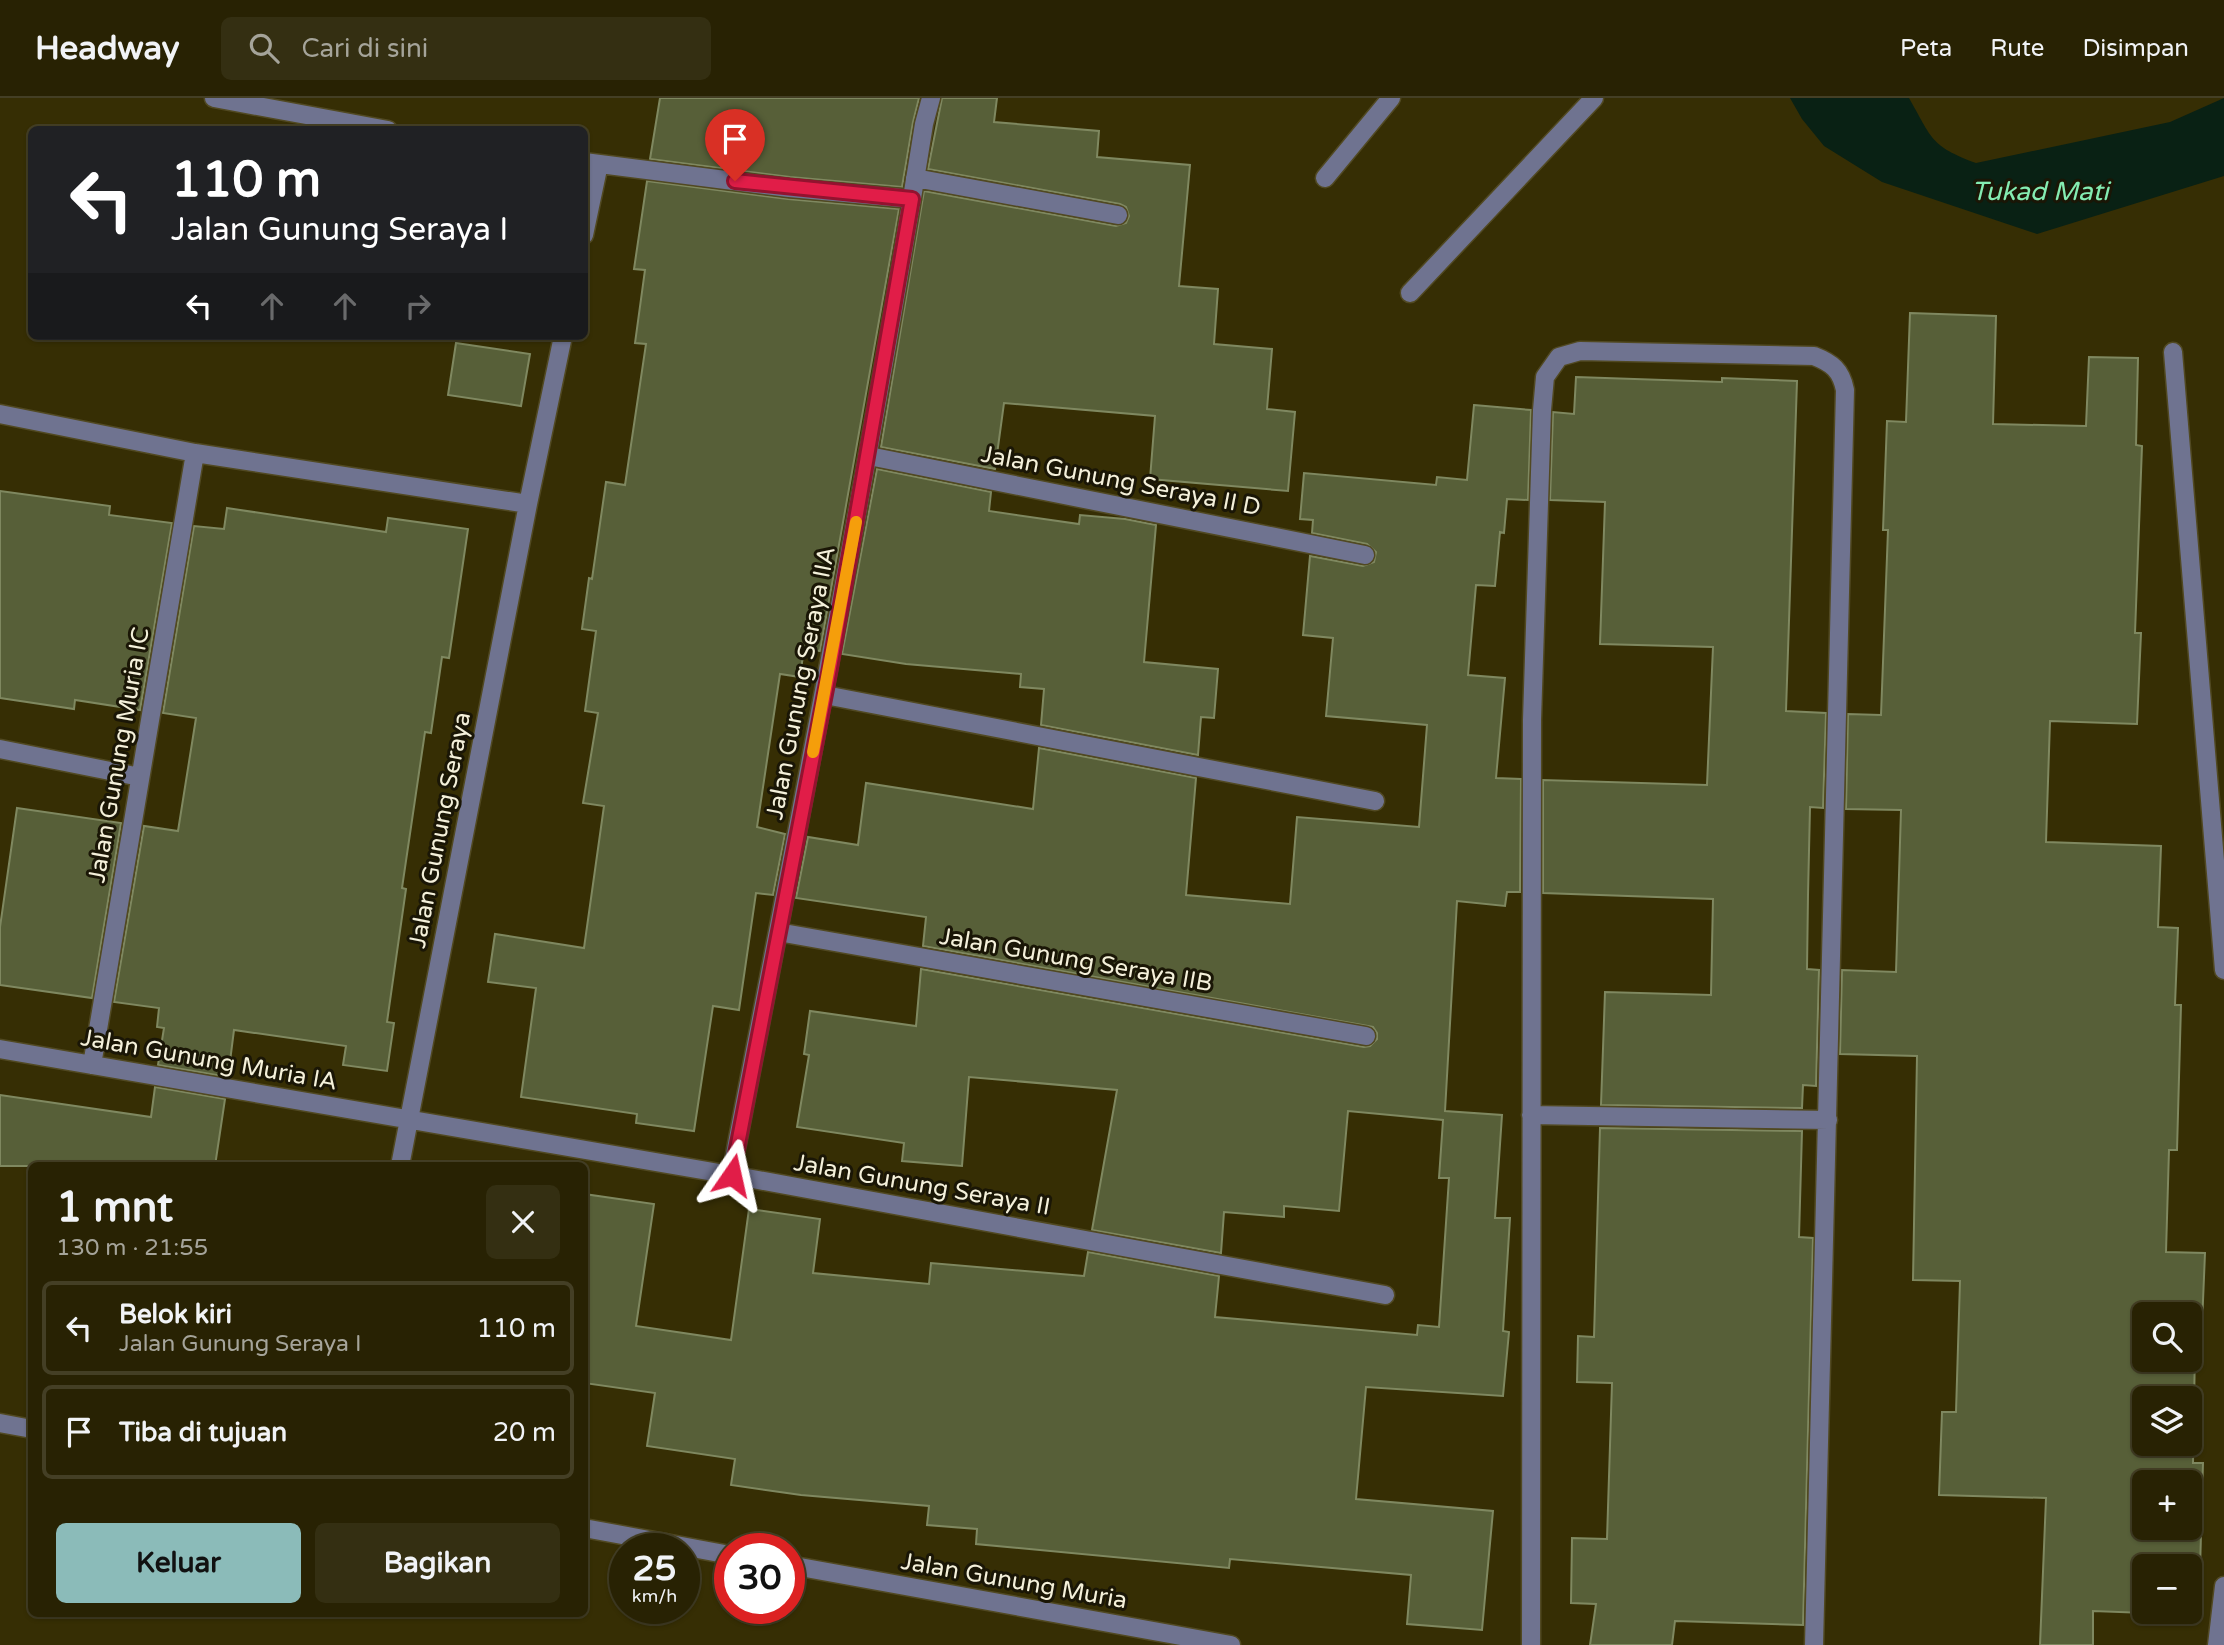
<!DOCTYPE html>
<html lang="id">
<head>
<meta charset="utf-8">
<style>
  body { margin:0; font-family:"Varela Round",sans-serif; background:#342f12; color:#f1f3f6; height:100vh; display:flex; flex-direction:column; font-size:26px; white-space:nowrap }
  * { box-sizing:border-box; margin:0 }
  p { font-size:23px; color:#a5a49a }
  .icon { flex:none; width:38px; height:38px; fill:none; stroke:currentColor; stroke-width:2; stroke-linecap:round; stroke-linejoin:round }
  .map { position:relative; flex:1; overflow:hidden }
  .details { position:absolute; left:28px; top:1064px; width:560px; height:455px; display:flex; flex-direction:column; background:#282203; border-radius:10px; box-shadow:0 2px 5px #0004,0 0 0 2px #443f25 }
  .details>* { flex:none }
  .top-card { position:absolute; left:28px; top:28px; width:560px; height:214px; border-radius:10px; box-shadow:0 2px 5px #0004,0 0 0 2px #443f25; background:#202124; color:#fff; overflow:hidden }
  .tools { position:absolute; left:2132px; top:1204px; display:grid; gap:14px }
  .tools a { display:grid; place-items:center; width:70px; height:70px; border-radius:10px; background:#282203; box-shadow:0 2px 5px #0004,0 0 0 2px #443f25; font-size:35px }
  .speed { position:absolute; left:609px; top:1435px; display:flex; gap:14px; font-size:35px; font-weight:700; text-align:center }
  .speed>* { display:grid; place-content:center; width:91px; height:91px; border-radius:50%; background:#282203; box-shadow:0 2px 5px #0004,0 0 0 2px #443f25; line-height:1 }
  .speed small { font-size:18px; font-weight:400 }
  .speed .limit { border:10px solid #d22; background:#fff; color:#111 }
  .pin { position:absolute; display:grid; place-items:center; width:60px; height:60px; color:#fff; margin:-72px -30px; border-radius:50% 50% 50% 0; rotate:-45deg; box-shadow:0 0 7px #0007 }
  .pin .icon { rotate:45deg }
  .me { position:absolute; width:77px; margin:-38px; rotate:11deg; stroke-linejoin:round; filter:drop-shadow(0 0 5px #0008) }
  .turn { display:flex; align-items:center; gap:24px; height:147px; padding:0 28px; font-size:32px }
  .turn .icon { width:91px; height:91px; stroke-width:2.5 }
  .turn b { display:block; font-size:49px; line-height:60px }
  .lanes { display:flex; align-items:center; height:66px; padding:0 28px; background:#0003; justify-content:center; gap:35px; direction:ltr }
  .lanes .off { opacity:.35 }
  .round { display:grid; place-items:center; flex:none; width:74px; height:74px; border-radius:10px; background:#342f12 }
  .head { display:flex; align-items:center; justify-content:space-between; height:119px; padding:0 28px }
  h1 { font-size:42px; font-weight:700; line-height:52px }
  .action { display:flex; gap:14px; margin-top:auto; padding:14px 28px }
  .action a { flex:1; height:80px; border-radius:10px; background:#8bbbb9; color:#111; font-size:28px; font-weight:700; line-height:80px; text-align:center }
  .action a+a { background:#342f12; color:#f1f3f6 }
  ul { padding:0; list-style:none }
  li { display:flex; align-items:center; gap:21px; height:94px; margin:0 14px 10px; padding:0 14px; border:4px solid #443f25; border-radius:10px }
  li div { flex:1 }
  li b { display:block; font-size:26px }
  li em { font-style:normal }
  header { display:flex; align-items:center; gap:42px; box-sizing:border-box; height:98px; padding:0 35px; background:#282203; border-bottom:2px solid #443f25 }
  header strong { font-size:33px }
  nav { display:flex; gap:38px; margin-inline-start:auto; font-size:24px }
  .search { width:490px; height:63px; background:#342f12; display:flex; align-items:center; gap:18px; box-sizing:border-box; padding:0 24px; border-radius:10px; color:#a5a49a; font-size:26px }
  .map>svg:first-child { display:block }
</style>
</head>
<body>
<header>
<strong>Headway</strong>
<div class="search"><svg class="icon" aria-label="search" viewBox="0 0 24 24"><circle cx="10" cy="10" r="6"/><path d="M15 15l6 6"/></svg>Cari di sini</div>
<nav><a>Peta</a><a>Rute</a><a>Disimpan</a></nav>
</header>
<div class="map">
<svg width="2224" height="1547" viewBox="0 0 2224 1547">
  <rect width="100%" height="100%" fill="#362e04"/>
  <path fill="#092114" d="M 1790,0 L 1909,0 C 1932,40 1930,48 1976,65 L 2170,24 L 2224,0 L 2224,78 L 2037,136 L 1882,84 L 1824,48 L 1802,21 Z"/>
  <path fill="#575f38" stroke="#7f8860" stroke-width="2" fill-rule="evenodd" d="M 660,0 L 919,0 L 913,24 L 902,89 L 790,79 L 650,61 Z
    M 942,0 L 997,0 L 994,24 L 1099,33 L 1097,59 L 1190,67 L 1179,188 L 1218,191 L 1214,246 L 1272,251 L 1267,311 L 1295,314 L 1288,393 L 1150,381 L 1155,318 L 1004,305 L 995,371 L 881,349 L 924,93 L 1116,128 L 1126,125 L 1129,118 L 1126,109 L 1120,106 L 928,71 Z
    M 647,83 L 788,101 L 899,111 L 820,553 L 804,550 L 800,579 L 780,576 L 757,729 L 785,736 L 773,797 L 756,795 L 739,912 L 713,908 L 694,1033 L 636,1025 L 637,1016 L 521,999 L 536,890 L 488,884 L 495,836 L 584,850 L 604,708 L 583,705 L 598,615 L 585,613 L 596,533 L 582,531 L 589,480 L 592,481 L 606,384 L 625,387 L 646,246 L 635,245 L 645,172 L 634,171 Z
    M 1910,215 L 1996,218 L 1993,326 L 2086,328 L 2089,259 L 2138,260 L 2136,347 L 2142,348 L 2135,535 L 2141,535 L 2137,626 L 2050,623 L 2046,744 L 2161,748 L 2158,829 L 2178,830 L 2175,907 L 2181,907 L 2177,1052 L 2169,1052 L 2166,1154 L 2205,1155 L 2201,1251 L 2195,1251 L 2193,1365 L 2203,1365 L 2200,1472 L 2198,1517 L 2093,1513 L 2093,1547 L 2040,1547 L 2046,1400 L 1939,1397 L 1942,1314 L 1956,1314 L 1960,1183 L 1913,1182 L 1917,958 L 1840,956 L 1842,872 L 1896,874 L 1901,712 L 1846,711 L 1848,616 L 1881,617 L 1888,432 L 1883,432 L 1887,323 L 1906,324 ZM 2144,1216 L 2189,1216 L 2189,1262 L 2144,1262 ZM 2144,1300 L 2189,1300 L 2189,1346 L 2144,1346 ZM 2144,1384 L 2189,1384 L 2189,1430 L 2144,1430 ZM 2144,1468 L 2189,1468 L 2189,1514 L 2144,1514 Z
    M 456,245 L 530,256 L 521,308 L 448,297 Z
    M 1576,279 L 1722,284 L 1722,280 L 1797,283 L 1786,613 L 1826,615 L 1823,710 L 1810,709 L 1808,797 L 1807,871 L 1819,872 L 1816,988 L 1803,987 L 1802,1010 L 1601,1007 L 1605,894 L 1711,897 L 1713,801 L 1543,795 L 1543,682 L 1707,687 L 1713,549 L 1600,546 L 1605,404 L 1550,402 L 1553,314 L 1574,316 Z
    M 1474,307 L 1531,312 L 1528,402 L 1507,401 L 1504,435 L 1500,434 L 1495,488 L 1476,487 L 1468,577 L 1505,580 L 1496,680 L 1521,681 L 1520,794 L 1507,794 L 1505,808 L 1457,803 L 1445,1013 L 1502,1017 L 1495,1120 L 1510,1120 L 1503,1233 L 1509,1234 L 1503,1298 L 1366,1289 L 1356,1401 L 1493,1413 L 1482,1532 L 1407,1526 L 1411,1477 L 1230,1461 L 1229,1470 L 976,1446 L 977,1431 L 927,1427 L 929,1408 L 801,1397 L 731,1387 L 735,1361 L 647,1348 L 655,1295 L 584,1285 L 584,1096 L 654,1106 L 636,1228 L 731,1242 L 749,1111 L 820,1121 L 813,1175 L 929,1186 L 931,1165 L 1084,1178 L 1088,1154 L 1219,1178 L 1215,1219 L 1417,1237 L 1418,1227 L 1439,1229 L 1449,1080 L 1439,1080 L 1443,1022 L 1348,1013 L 1339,1113 L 1284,1108 L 1284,1119 L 1224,1114 L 1221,1155 L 1092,1132 L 1117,992 L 969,979 L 962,1068 L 902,1063 L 904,1045 L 797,1029 L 809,957 L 804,956 L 810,913 L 916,928 L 921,871 L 1364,949 L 1370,948 L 1377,941 L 1377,935 L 1373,929 L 923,848 L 926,819 L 796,800 L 808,739 L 858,747 L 866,685 L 1033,711 L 1039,650 L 1196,680 L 1186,797 L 1290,806 L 1297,719 L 1419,729 L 1427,627 L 1326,618 L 1333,540 L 1303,537 L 1310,458 L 1363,468 L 1374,464 L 1376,454 L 1367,446 L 1312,435 L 1313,422 L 1300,421 L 1304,375 L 1436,387 L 1437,379 L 1467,382 Z
    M 877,371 L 991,394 L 989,413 L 1079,426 L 1080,417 L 1125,421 L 1156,427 L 1144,564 L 1218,571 L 1214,620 L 1201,619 L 1198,657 L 1041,627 L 1044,591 L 1020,589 L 1021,576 L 906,566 L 842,556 Z
    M 0,393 L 110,408 L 109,417 L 172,425 L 140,612 L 75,602 L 74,611 L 0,600 Z
    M 227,410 L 386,434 L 388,420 L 468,431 L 449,560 L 442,559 L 431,635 L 425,634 L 402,790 L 406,791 L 387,924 L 394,925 L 387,973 L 343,967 L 346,948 L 234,932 L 228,979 L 158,967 L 164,930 L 157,929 L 159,910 L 114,904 L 144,728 L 178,733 L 196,620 L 163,615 L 194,428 L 224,431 Z
    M 17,710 L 121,725 L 92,900 L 0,887 L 0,829 Z
    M 155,989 L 225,1001 L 215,1068 L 0,1068 L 0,997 L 151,1019 Z
    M 1600,1030 L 1802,1033 L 1799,1139 L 1813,1140 L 1803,1527 L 1675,1523 L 1672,1547 L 1590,1547 L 1596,1506 L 1571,1505 L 1572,1440 L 1607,1441 L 1612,1285 L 1577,1284 L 1578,1238 L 1594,1239 Z"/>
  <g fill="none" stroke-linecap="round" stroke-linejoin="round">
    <g stroke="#514922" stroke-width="21">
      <path id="minor" d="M 214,0 L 388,32
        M 584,64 L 789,90 L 912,101
        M 915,80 L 1118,117
        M 1325,80 L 1391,0
        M 584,137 L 599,66
        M 1410,195 L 1594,0
        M 2173,254 L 2224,872
        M 0,316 L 195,355 L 528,406
        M 869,358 L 1365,457
        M 825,597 L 1375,703
        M 0,651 L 140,679
        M 778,834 L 1366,938
        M 0,951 L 731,1077 L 1385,1197
        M 92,967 L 195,355
        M 1531,1017 L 1828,1022
        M 400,1068 L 528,406 L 563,238
        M 731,1077 C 798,727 868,378 924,26 L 931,0
        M 0,1325 L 32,1331
        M 584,1430 L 730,1457
        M 789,1467 L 1231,1547
        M 1531,1547 L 1532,622 L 1542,312 L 1545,279 L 1559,259 L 1580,253 L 1814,258 C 1832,265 1841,272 1845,292 L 1814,1547
        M 2217,1547 L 2224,1488"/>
    </g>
    <use href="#minor" stroke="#6f7390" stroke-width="18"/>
  </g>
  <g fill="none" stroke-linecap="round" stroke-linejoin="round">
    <g stroke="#92132f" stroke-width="18">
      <path id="route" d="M 732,1077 L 830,570 L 912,101 L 735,83"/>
    </g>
    <use href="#route" stroke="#e11d48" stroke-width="12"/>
    <path stroke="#f59e0b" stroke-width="12" d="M 813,654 L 856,424"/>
  </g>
  <g text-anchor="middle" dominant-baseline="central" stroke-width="6" stroke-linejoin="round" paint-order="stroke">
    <g font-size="24" fill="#f4f0da" stroke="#1a1606">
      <text transform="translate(1121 383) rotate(11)">Jalan Gunung Seraya II D</text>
      <text transform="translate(801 585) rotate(-79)">Jalan Gunung Seraya IIA</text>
      <text transform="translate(119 657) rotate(-80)">Jalan Gunung Muria IC</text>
      <text transform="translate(440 732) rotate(-79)">Jalan Gunung Seraya</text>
      <text transform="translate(1076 862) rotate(10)">Jalan Gunung Seraya IIB</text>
      <text transform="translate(209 962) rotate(10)">Jalan Gunung Muria IA</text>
      <text transform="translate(922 1087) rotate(10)">Jalan Gunung Seraya II</text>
      <text transform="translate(1014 1483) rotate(10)">Jalan Gunung Muria</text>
    </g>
    <g font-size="26" font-style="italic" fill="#84ecb2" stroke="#1a1606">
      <text x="2040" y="93">Tukad Mati</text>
    </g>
  </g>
</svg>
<div class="tools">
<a><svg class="icon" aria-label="search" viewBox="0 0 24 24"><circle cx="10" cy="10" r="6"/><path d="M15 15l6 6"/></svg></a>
<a><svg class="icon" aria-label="layers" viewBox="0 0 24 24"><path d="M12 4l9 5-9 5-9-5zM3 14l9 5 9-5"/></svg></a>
<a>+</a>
<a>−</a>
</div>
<div class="speed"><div>25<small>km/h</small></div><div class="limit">30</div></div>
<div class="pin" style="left:735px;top:83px;background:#d93025"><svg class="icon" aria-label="arrive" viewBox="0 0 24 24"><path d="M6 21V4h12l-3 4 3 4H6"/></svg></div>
<svg class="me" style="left:732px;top:1077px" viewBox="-20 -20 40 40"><path d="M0-17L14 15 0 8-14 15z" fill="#e11d48" stroke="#fff" stroke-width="4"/></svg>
<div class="top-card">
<div class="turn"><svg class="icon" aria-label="left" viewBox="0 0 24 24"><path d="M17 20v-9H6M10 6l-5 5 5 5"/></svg><div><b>110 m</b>Jalan Gunung Seraya I</div></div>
<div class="lanes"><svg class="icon" aria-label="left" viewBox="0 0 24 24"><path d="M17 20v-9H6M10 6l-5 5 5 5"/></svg><svg class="icon off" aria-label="ahead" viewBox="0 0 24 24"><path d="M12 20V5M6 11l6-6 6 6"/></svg><svg class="icon off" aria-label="ahead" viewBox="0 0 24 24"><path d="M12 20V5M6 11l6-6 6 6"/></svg><svg class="icon off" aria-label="right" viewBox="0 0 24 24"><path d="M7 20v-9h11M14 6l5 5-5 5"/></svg></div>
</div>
<section class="details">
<div class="head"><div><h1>1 mnt</h1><p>130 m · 21:55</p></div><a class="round"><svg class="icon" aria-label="close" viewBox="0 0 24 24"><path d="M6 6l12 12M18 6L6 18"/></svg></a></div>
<ul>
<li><svg class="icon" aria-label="left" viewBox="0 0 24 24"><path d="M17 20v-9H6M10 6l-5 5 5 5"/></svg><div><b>Belok kiri</b><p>Jalan Gunung Seraya I</p></div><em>110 m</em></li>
<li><svg class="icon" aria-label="arrive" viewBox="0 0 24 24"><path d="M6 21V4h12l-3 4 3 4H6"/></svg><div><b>Tiba di tujuan</b></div><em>20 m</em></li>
</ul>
<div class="action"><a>Keluar</a><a>Bagikan</a></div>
</section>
</div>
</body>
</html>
